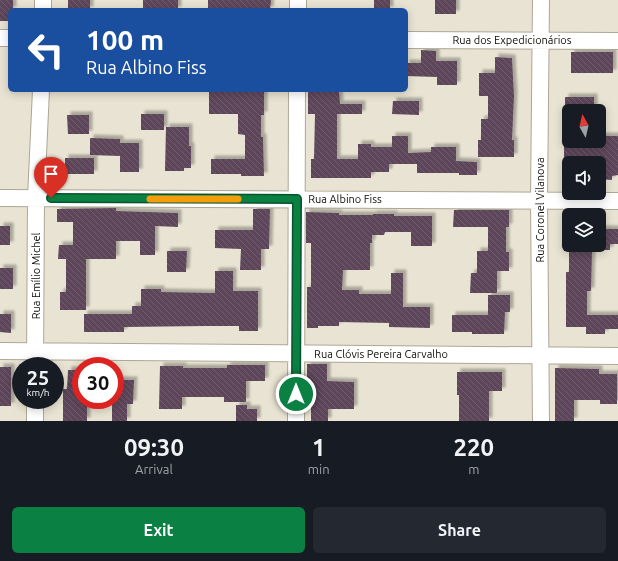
<!DOCTYPE html>
<html lang="en">
<head>
<meta charset="utf-8">
<style>
  body { margin:0; font-family:Ubuntu,sans-serif; background:#242831; color:#f1f3f6; height:100vh; display:flex; flex-direction:column; font-size:15px; white-space:nowrap }
  * { box-sizing:border-box; margin:0 }
  p { font-size:13px; color:#9ea1a6 }
  .icon { flex:none; width:22px; height:22px; fill:none; stroke:currentColor; stroke-width:2; stroke-linecap:round; stroke-linejoin:round }
  .map { position:relative; height:421px; overflow:hidden }
  .details { display:flex; flex-direction:column; background:#171b24; flex:1 }
  .details>* { flex:none }
  .banner { position:absolute; left:8px; top:8px; width:400px; height:84px; border-radius:6px; box-shadow:0 2px 10px #0003; background:#1a4fa0; color:#fff; overflow:hidden }
  .needle { width:26px; rotate:352deg }
  .controls { position:absolute; left:562px; top:104px; display:grid; gap:8px }
  .controls a { display:grid; place-items:center; width:44px; height:44px; border-radius:6px; background:#171b24; box-shadow:0 2px 10px #0003; font-size:20px }
  .speed { position:absolute; left:12px; top:357px; display:flex; gap:8px; font-size:20px; font-weight:700; text-align:center }
  .speed>* { display:grid; place-content:center; width:52px; height:52px; border-radius:50%; background:#171b24; box-shadow:0 2px 10px #0003; line-height:1 }
  .speed small { font-size:10px; font-weight:400 }
  .speed .limit { border:6px solid #d22; background:#fff; color:#111 }
  .pin { position:absolute; display:grid; place-items:center; width:34px; height:34px; color:#fff; margin:-41px -17px; border-radius:50% 50% 50% 0; rotate:-45deg; box-shadow:0 0 4px #0007 }
  .pin .icon { rotate:45deg }
  .me { position:absolute; width:44px; margin:-22px; rotate:0deg; stroke-linejoin:round; filter:drop-shadow(0 0 3px #0008) }
  .turn { display:flex; align-items:center; gap:14px; height:84px; padding:0 12px; font-size:18px }
  .turn .icon { width:52px; height:52px; stroke-width:2.5 }
  .turn b { display:block; font-size:28px; line-height:34px }
  .eta { display:flex; justify-content:space-evenly; align-items:center; height:68px; text-align:center }
  .eta b { font-size:24px; font-weight:600; line-height:28px }
  .action { display:flex; gap:8px; margin-top:auto; padding:8px 12px }
  .action a { flex:1; height:46px; border-radius:6px; background:#0b8043; color:#fff; font-size:16px; font-weight:600; line-height:46px; text-align:center }
  .action a+a { background:#242831; color:#f1f3f6 }
  .map>svg:first-child { display:block }
</style>
</head>
<body>
<div class="map">
<svg width="618" height="421" viewBox="0 0 618 421">
  <defs>
    <pattern id="building-back-hatch" width="6" height="6" patternUnits="userSpaceOnUse"><rect width="6" height="6" fill="#5d455a"/><path d="M-1 5l2 2M0 0l6 6M5-1l2 2" fill="none" stroke="#6f5c6c"/></pattern>
    <filter id="shadow"><feDropShadow dx="3.5" dy="-3.5" stdDeviation="1" flood-color="#0004"/></filter>
  </defs>
  <rect width="100%" height="100%" fill="#e8e3d2"/>
  <path fill="url(#building-back-hatch)" filter="url(#shadow)" d="M 0,0 L 13,0 L 13,10 L 10,10 L 10,21 L 0,21 Z
    M 68,0 L 90,0 L 90,10 L 68,10 Z
    M 143,0 L 178,0 L 178,10 L 143,10 Z
    M 208,0 L 271,0 L 270,10 L 208,10 Z
    M 374,0 L 390,0 L 390,10 L 374,10 Z
    M 435,0 L 456,0 L 456,14 L 435,14 Z
    M 421,50 L 436,51 L 436,61 L 457,61 L 457,85 L 437,85 L 437,77 L 406,76 L 406,63 L 421,63 Z
    M 571,52 L 613,52 L 613,73 L 571,73 Z
    M 495,57 L 512,58 L 514,96 L 512,140 L 514,140 L 514,157 L 478,157 L 478,140 L 481,140 L 481,119 L 488,119 L 488,96 L 479,96 L 479,73 L 495,73 Z
    M 209,90 L 264,90 L 264,115 L 261,115 L 261,137 L 263,137 L 264,176 L 241,176 L 241,174 L 211,174 L 211,159 L 245,159 L 245,135 L 238,134 L 238,114 L 209,114 Z
    M 308,90 L 339,90 L 340,104 L 362,104 L 362,114 L 337,114 L 337,159 L 358,159 L 358,144 L 371,144 L 371,147 L 392,147 L 392,136 L 408,136 L 408,153 L 431,152 L 431,147 L 456,147 L 456,161 L 477,162 L 477,175 L 459,175 L 459,173 L 417,173 L 417,164 L 389,164 L 389,172 L 371,172 L 371,178 L 311,178 L 311,159 L 314,159 L 315,114 L 308,114 Z
    M 565,97 L 594,97 L 594,111 L 565,111 Z
    M 393,101 L 419,101 L 419,115 L 392,114 Z
    M 141,114 L 164,114 L 164,130 L 141,130 Z
    M 67,115 L 89,115 L 89,134 L 68,134 Z
    M 166,127 L 189,127 L 189,146 L 191,146 L 191,168 L 184,168 L 184,171 L 165,171 Z
    M 599,136 L 618,136 L 618,175 L 612,176 L 612,180 L 599,179 L 599,163 L 564,163 L 564,141 L 599,141 Z
    M 90,138 L 120,139 L 120,143 L 139,143 L 139,172 L 120,172 L 120,156 L 90,155 Z
    M 65,158 L 94,158 L 94,174 L 65,174 Z
    M 116,208 L 116,211 L 178,213 L 178,227 L 155,226 L 155,255 L 140,255 L 140,241 L 116,241 L 116,259 L 86,259 L 86,310 L 60,310 L 60,292 L 66,292 L 66,259 L 58,259 L 59,245 L 73,245 L 73,222 L 57,222 L 57,209 Z
    M 253,209 L 270,209 L 269,249 L 261,249 L 261,270 L 240,270 L 241,249 L 215,248 L 215,230 L 253,230 Z
    M 454,210 L 509,210 L 509,227 L 506,227 L 506,252 L 509,252 L 509,271 L 497,271 L 497,293 L 470,293 L 471,273 L 477,273 L 477,251 L 488,251 L 488,227 L 453,227 Z
    M 306,212 L 339,213 L 339,215 L 373,215 L 373,214 L 394,214 L 394,216 L 432,216 L 432,246 L 411,246 L 411,232 L 385,232 L 384,235 L 372,235 L 372,243 L 370,243 L 370,270 L 343,270 L 342,290 L 359,290 L 359,294 L 391,294 L 391,273 L 403,273 L 403,307 L 430,307 L 430,328 L 389,327 L 389,323 L 339,322 L 339,326 L 318,326 L 318,328 L 307,328 L 307,287 L 311,287 L 311,243 L 306,243 Z
    M 0,226 L 10,226 L 10,245 L 0,245 Z
    M 599,229 L 618,229 L 618,244 L 610,244 L 610,250 L 599,250 Z
    M 167,251 L 187,251 L 186,272 L 167,272 Z
    M 569,252 L 592,252 L 591,291 L 587,291 L 587,315 L 618,315 L 618,329 L 605,329 L 605,334 L 586,334 L 586,327 L 566,327 L 566,272 L 569,272 Z
    M 0,268 L 13,268 L 13,289 L 0,289 Z
    M 215,271 L 233,271 L 233,291 L 258,291 L 258,331 L 239,331 L 239,326 L 205,326 L 124,327 L 124,332 L 84,332 L 84,314 L 132,314 L 132,306 L 141,306 L 141,289 L 161,289 L 161,292 L 215,293 Z
    M 488,295 L 510,295 L 510,312 L 505,312 L 504,334 L 472,334 L 472,332 L 452,332 L 452,315 L 488,315 Z
    M 0,314 L 11,314 L 11,333 L 0,332 Z
    M 307,364 L 327,364 L 327,381 L 354,382 L 354,409 L 328,409 L 328,421 L 311,421 L 311,398 L 307,398 Z
    M 227,365 L 265,365 L 265,381 L 246,381 L 246,402 L 224,402 L 224,397 L 182,397 L 182,409 L 159,409 L 160,366 L 183,366 L 183,368 L 227,368 Z
    M 0,367 L 11,367 L 11,406 L 0,406 Z
    M 555,368 L 599,369 L 599,374 L 617,374 L 617,404 L 600,404 L 600,400 L 574,400 L 574,421 L 555,421 Z
    M 68,370 L 81,370 L 81,400 L 87,400 L 87,421 L 63,421 L 63,389 L 67,389 Z
    M 457,372 L 502,372 L 502,391 L 489,391 L 489,421 L 459,421 L 459,395 L 457,395 Z
    M 115,380 L 134,380 L 133,404 L 127,404 L 127,421 L 112,421 L 112,400 L 115,400 Z
    M 236,405 L 247,405 L 247,409 L 257,409 L 257,421 L 236,421 Z"/>
  <g fill="none" stroke-linecap="round" stroke-linejoin="round">
    <g stroke="#aca797" stroke-width="18">
      <path id="minor" d="M 43,0 L 43,10
        M 298,10 L 298,0
        M 0,38 L 10,38
        M 406,40 L 618,41
        M 0,198 L 618,201
        M 0,351 L 618,356
        M 35,366 L 36,198 L 41,90
        M 35,421 L 35,400
        M 296,421 L 297,90
        M 541,421 L 539,200 L 541,0"/>
    </g>
    <use href="#minor" stroke="#fff" stroke-width="16"/>
  </g>
  <g fill="none" stroke-linecap="round" stroke-linejoin="round">
    <g stroke="#07532c" stroke-width="10">
      <path id="route" d="M 51,198 L 297,199 L 296,394"/>
    </g>
    <use href="#route" stroke="#0b8043" stroke-width="7"/>
    <path stroke="#f59e0b" stroke-width="7" d="M 150,199 L 238,199"/>
  </g>
  <g text-anchor="middle" dominant-baseline="central" stroke-width="4" stroke-linejoin="round" paint-order="stroke">
    <g font-size="11" fill="#0f0d07" stroke="#fff">
      <text x="512" y="40">Rua dos Expedicionários</text>
      <text x="345" y="199">Rua Albino Fiss</text>
      <text transform="translate(540 210) rotate(-90)">Rua Coronel Vilanova</text>
      <text transform="translate(36 276) rotate(-90)">Rua Emílio Michel</text>
      <text x="381" y="354">Rua Clóvis Pereira Carvalho</text>
    </g>
  </g>
</svg>
<div class="controls">
<a><svg class="needle" viewBox="-14 -14 28 28"><path d="M0-13l5 13h-10z" fill="#e53935"/><path d="M0 13l5-13h-10z" fill="#9ea1a6"/></svg></a>
<a><svg class="icon" aria-label="sound" viewBox="0 0 24 24"><path d="M4 9h4l5-4v14l-5-4H4zM17 9q2 3 0 6"/></svg></a>
<a><svg class="icon" aria-label="layers" viewBox="0 0 24 24"><path d="M12 4l9 5-9 5-9-5zM3 14l9 5 9-5"/></svg></a>
</div>
<div class="speed"><div>25<small>km/h</small></div><div class="limit">30</div></div>
<div class="pin" style="left:51px;top:198px;background:#d93025"><svg class="icon" aria-label="arrive" viewBox="0 0 24 24"><path d="M6 21V4h12l-3 4 3 4H6"/></svg></div>
<svg class="me" style="left:296px;top:394px" viewBox="-20 -20 40 40"><circle r="17" fill="#0b8043" stroke="#fff" stroke-width="3"/><path d="M0-11L8 9 0 5-8 9z" fill="#fff"/></svg>
<div class="banner">
<div class="turn"><svg class="icon" aria-label="left" viewBox="0 0 24 24"><path d="M17 20v-9H6M10 6l-5 5 5 5"/></svg><div><b>100 m</b>Rua Albino Fiss</div></div>
</div>
</div>
<section class="details">
<div class="eta">
<div><b>09:30</b><p>Arrival</p></div>
<div><b>1</b><p>min</p></div>
<div><b>220</b><p>m</p></div>
</div>
<div class="action"><a>Exit</a><a>Share</a></div>
</section>
</body>
</html>
